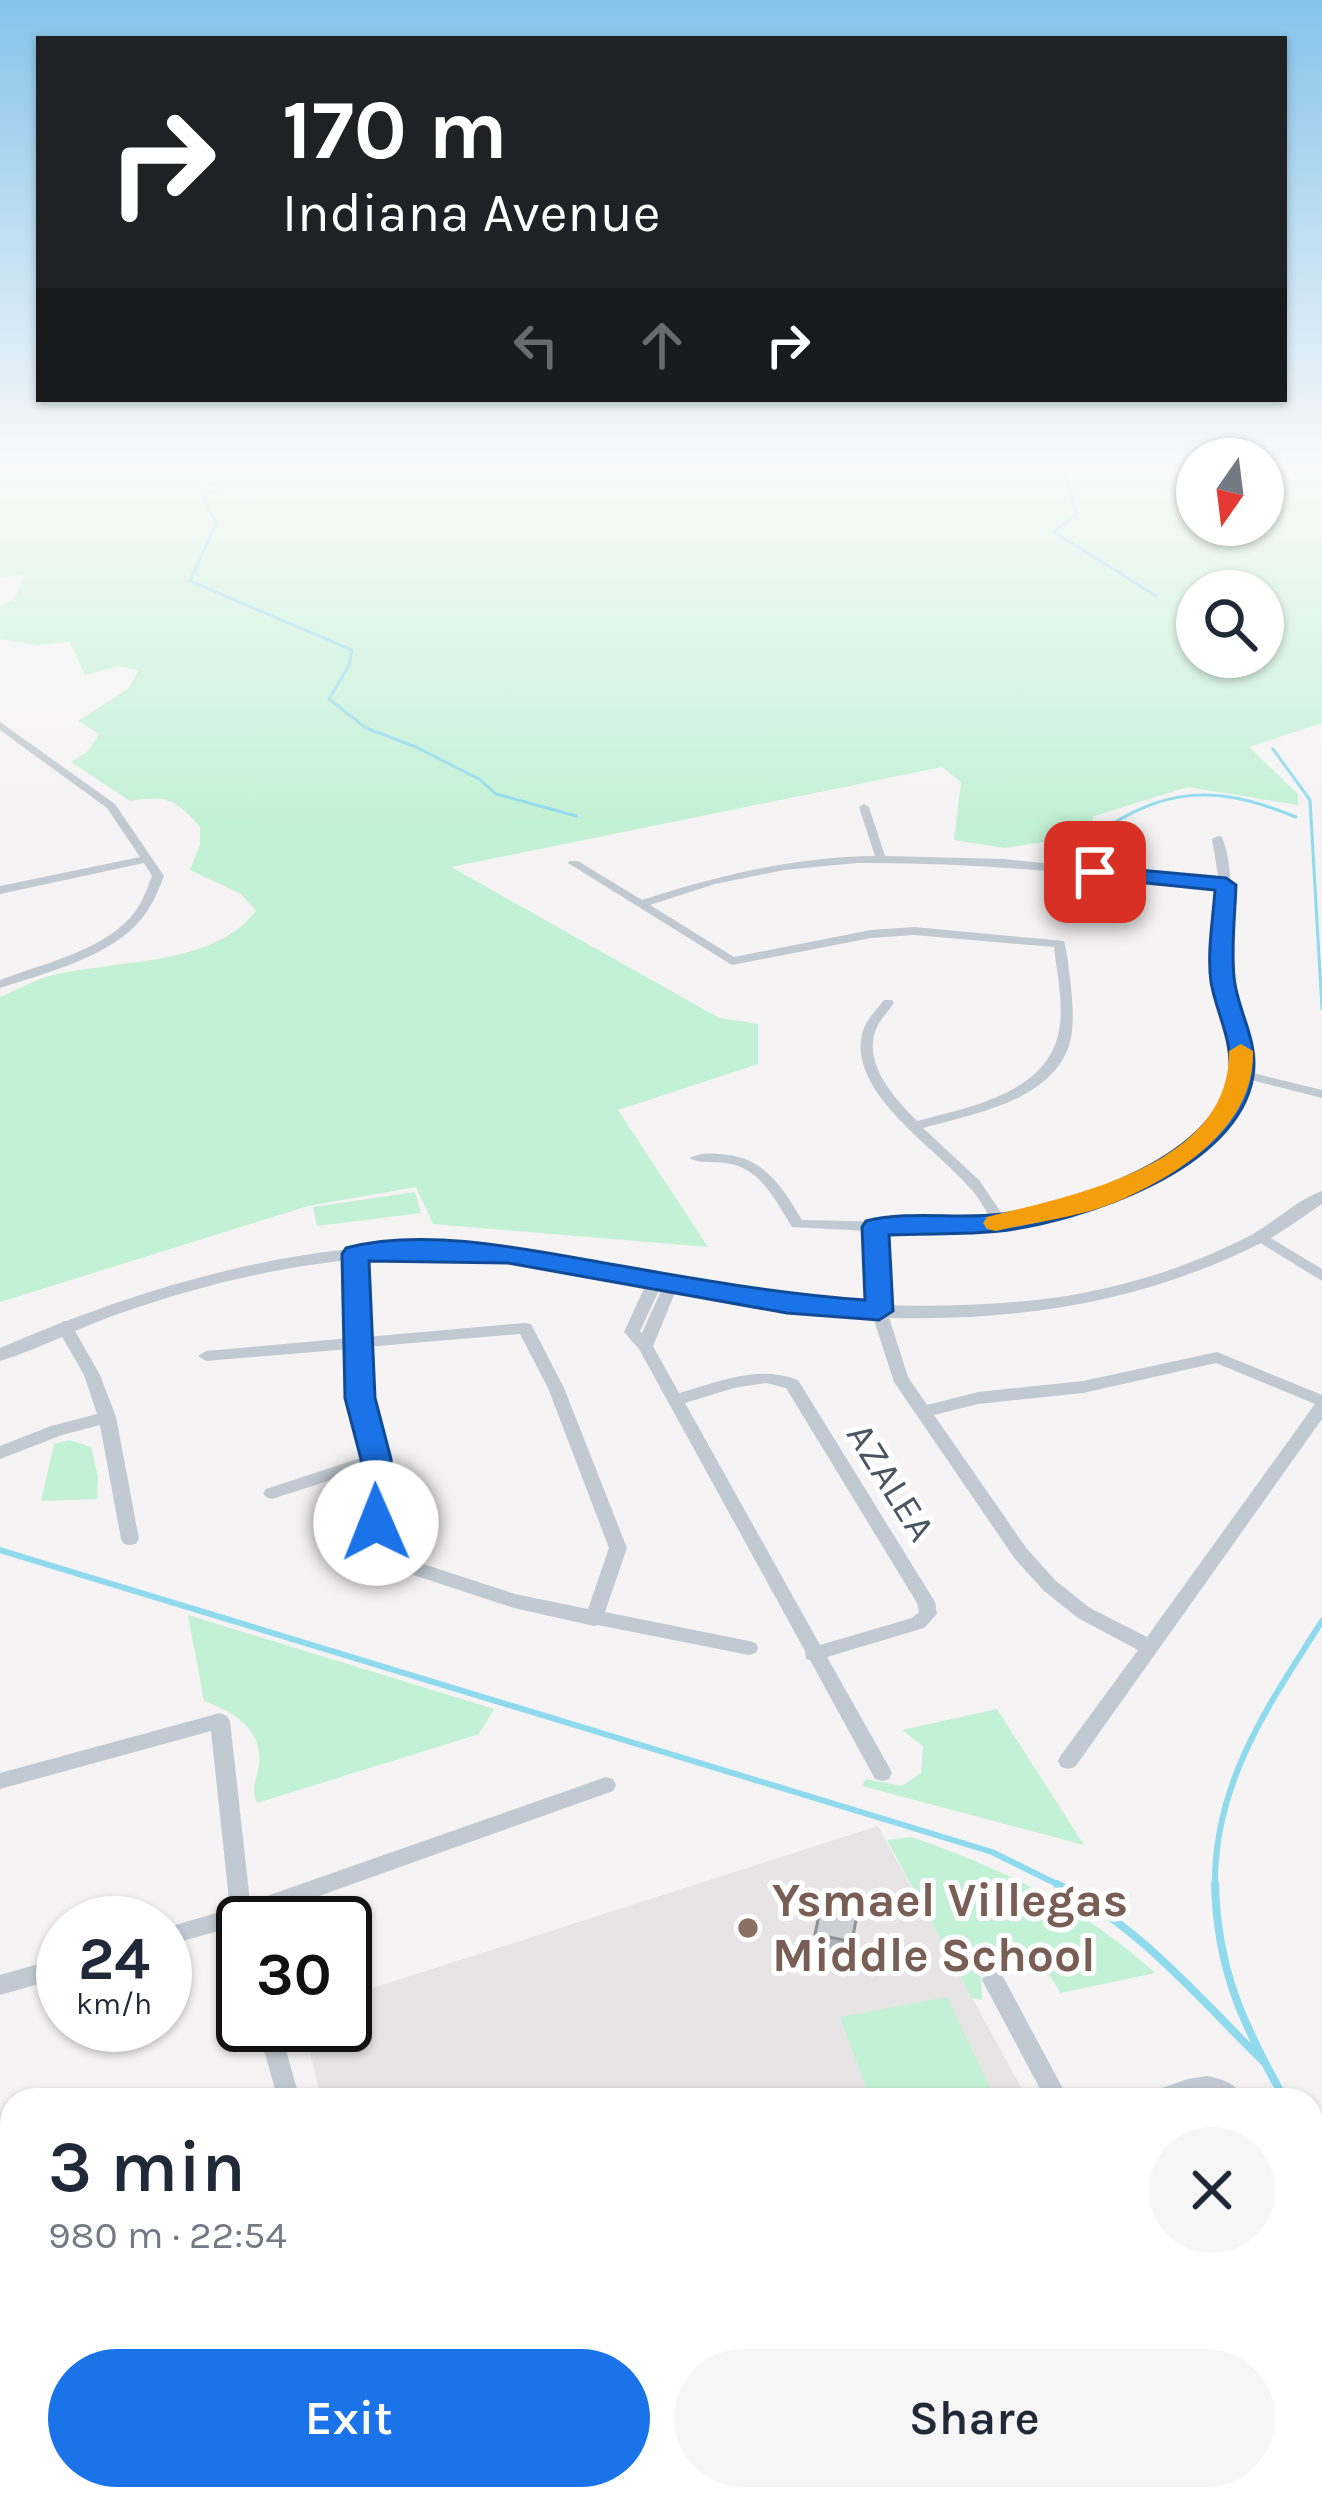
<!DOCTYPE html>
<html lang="en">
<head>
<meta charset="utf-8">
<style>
  body { margin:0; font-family:Karla,sans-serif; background:#f6f6f7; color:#1f2937; height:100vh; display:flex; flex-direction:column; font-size:45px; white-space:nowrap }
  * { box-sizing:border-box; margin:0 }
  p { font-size:39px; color:#747a83 }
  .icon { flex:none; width:66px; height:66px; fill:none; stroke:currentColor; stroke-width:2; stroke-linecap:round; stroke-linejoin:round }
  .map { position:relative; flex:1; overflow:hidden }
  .side { position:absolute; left:0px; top:2088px; width:1323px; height:423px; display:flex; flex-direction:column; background:#fff; border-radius:36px 36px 0 0; box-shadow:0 3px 9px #0004 }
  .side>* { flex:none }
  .top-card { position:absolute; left:36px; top:36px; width:1251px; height:366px; border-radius:0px; box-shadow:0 3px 9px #0004; background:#202124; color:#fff; overflow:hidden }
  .needle { width:78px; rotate:194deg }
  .fabs { position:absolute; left:1176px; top:438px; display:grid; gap:24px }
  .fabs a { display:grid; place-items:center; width:108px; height:108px; border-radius:50%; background:#fff; box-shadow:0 3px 9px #0004; font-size:60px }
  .speed { position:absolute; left:36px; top:1896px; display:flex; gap:24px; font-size:60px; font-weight:700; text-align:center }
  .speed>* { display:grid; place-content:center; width:156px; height:156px; border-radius:50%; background:#fff; box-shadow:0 3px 9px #0004; line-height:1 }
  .speed small { font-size:30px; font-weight:400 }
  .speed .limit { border:6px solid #111; border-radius:18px; background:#fff; color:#111 }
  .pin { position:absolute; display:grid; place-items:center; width:102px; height:102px; color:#fff; margin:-51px; border-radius:24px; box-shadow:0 6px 18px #0006 }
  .me { position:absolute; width:132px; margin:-66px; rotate:359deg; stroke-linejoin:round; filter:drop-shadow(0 0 9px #0008) }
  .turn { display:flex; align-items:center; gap:42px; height:252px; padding:0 48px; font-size:54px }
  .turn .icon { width:156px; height:156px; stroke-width:2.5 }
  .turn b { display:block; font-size:84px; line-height:102px }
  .lanes { display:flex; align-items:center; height:114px; padding:0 48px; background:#0003; justify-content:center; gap:60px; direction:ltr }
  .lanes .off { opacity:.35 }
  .round { display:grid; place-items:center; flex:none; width:126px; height:126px; border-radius:63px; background:#f6f6f7 }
  .head { display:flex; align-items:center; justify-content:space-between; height:204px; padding:0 48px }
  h1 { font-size:72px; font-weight:600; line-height:90px }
  .button { display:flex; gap:24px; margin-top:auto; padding:24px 48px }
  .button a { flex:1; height:138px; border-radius:72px; background:#1a73e8; color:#fff; font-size:48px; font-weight:600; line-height:138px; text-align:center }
  .button a+a { background:#f6f6f7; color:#1f2937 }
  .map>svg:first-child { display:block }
</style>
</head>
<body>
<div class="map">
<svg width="1322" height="2509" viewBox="0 0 1322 2509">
  <rect width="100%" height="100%" fill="#f5f3f3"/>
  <path fill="#e6e4e5" d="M 878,1826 L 1028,2100 L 322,2100 L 303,2025 L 345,2025 L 345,1997 Z
    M 424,2499 L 1242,2499 L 1248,2509 L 426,2509 Z"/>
  <path fill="#c3f1d5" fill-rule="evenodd" d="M 0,472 L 1197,472 L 1197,525 L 1263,525 L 1263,472 L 1322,472 L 1322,723 L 1249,747 L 1298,794 L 1298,805 L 1188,787 L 1094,816 L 1086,835 L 1005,848 L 954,840 L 961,782 L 942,767 L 451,867 L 719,1018 L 758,1024 L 758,1064 L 618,1110 L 708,1247 L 433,1224 L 416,1187 L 308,1206 L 0,1302 L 0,997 C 14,991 29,983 43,978 C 108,958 210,970 256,911 L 241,894 L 190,870 L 200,845 L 200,827 C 176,799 166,795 130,801 L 71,762 L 87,752 L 99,734 L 78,721 L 129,688 L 138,671 L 119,666 L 85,675 L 70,642 L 37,645 L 0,639 L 0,606 L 15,598 L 24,575 L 0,577 ZM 1197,591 L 1263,591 L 1263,657 L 1197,657 Z
    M 415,1192 L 421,1213 L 317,1226 L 313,1207 Z
    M 69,1440 L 91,1447 L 98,1477 L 97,1499 L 41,1501 L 54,1444 Z
    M 188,1615 L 494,1709 L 479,1734 L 257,1803 C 250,1786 257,1782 259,1764 C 263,1729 232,1711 204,1701 Z
    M 997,1709 L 1084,1845 L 862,1786 L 866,1779 L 902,1786 L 921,1773 L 923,1746 L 902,1730 Z
    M 912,1837 C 1003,1869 1083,1907 1155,1973 L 1060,1993 C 1046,1964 1030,1955 997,1953 L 981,1971 L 982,2000 L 972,1998 L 887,1840 Z
    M 947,1997 L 996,2100 L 871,2100 L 840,2017 Z
    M 963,2499 L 1215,2499 L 1220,2509 L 950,2509 Z"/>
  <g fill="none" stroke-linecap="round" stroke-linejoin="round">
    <path stroke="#90daee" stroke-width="3" d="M 188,472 L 221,487 L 203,497 L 216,523 L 190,581 L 352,650 L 349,665 L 329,699 L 366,728 L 416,747 L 479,779 L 496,794 L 576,816
      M 1055,472 L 1066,477 L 1077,514 L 1054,532 L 1156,596
      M 1273,749 L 1310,800 L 1322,1009
      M 1093,836 C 1166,786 1215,784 1296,817"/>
    <path stroke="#90daee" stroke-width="6" d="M 0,1550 L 992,1852 L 1063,1887
      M 1215,1887 C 1213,1784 1269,1704 1322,1621"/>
    <path stroke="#90daee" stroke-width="8" d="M 1057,1884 C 1137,1924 1200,1999 1263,2061
      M 1215,1884 C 1217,1971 1244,2026 1285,2100
      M 1311,2143 L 1322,2161"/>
    <path fill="#c1cad2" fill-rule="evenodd" d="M 0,722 L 115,804 L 164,876 C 157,894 150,911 136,925 C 105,958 43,974 0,988 L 0,980 C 43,963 97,953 130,918 C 141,906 146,891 152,876 L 144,863 L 0,894 L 0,886 L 140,857 L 107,808 L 0,730 Z
      M 864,804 L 869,807 L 885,856 L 1004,859 L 1219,881 L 1212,839 L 1218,836 L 1222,837 C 1241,886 1221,938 1230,988 C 1234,1017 1249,1042 1249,1072 L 1322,1090 L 1322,1098 L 1247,1079 C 1238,1113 1213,1139 1185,1158 C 1093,1223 992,1233 883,1231 L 887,1311 L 908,1377 L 927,1405 L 978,1392 L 1083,1381 L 1217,1352 L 1322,1395 L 1322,1419 L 1075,1767 L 1068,1769 L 1061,1767 L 1058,1761 L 1061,1755 L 1138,1650 L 1078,1618 L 1044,1591 L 1015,1559 L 894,1382 L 871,1311 L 868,1231 L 792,1227 C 775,1200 761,1168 726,1163 C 712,1161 700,1164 689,1158 C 701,1152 714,1153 728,1155 C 767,1160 783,1189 802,1220 L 899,1222 L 990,1218 C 984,1207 978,1196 969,1187 C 936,1148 845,1091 863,1031 C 866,1020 876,1010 884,1000 L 892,1000 L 894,1003 C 889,1011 881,1018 877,1027 C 861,1062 894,1098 917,1121 C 968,1107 1047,1094 1059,1031 C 1064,1004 1057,974 1054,947 L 914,935 L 871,938 L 732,965 L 568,863 L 570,861 L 578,861 L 642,900 C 718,875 795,857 875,856 L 859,807 ZM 857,863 C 979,862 1099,875 1220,888 C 1219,921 1212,957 1217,990 C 1222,1018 1238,1043 1235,1072 C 1229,1130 1144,1179 1095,1196 C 1065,1206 1035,1212 1004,1217 L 979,1180 L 923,1128 C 972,1114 1044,1103 1067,1051 C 1075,1032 1073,1008 1071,987 C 1069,972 1068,956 1064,941 L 914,927 L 871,930 L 734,957 L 650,905 L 715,884 L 784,870 ZM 1216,1363 L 1315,1404 L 1147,1637 L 1090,1608 L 1056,1581 L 1027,1549 L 934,1415 L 978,1404 L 1083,1393 Z
      M 1262,1233 L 1322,1269 L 1322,1281 L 1257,1241 L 1255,1238 L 1257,1235 Z
      M 355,1249 L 362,1254 L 366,1337 L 525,1323 L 531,1324 L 564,1388 L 627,1548 L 605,1612 L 749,1641 L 756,1643 L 758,1648 L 756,1653 L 749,1655 L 598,1625 L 594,1626 L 514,1608 L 371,1561 L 368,1556 L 368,1468 L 272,1499 L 266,1497 L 263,1493 L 266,1489 L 367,1456 L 352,1398 L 350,1349 L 206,1361 L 198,1356 L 206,1351 L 350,1338 L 348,1254 ZM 520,1334 L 548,1388 L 609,1548 L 588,1609 L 515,1594 L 386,1552 L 384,1459 L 368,1398 L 366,1347 Z
      M 656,1275 L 664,1280 L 640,1331 L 642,1333 L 666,1280 L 676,1280 L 679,1283 L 653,1346 L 679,1393 C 719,1382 758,1364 798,1380 L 935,1602 L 937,1614 L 924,1628 L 827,1657 L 889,1767 L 892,1773 L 889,1779 L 882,1781 L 875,1779 L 810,1660 L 806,1659 L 805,1651 L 639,1349 L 624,1332 L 648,1280 ZM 766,1383 L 786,1388 L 917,1603 L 919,1612 L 912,1618 L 820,1645 L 685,1403 L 734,1388 Z
      M 64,1321 L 70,1322 L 100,1375 L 116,1417 L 139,1539 L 136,1544 L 130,1545 L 124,1544 L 121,1539 L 100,1425 L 62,1435 L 0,1459 L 0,1446 L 51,1426 L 97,1414 L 84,1375 L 56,1326 Z
      M 220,1713 L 227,1716 L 230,1721 L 250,1902 L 606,1777 L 613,1779 L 616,1785 L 613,1791 L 252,1920 L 252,1923 L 243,1923 L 243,1943 L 236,1941 L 232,1927 L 165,1946 L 165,1928 L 230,1909 L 211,1731 L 0,1789 L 0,1773 Z
      M 63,1957 L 63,1977 L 0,1995 L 0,1975 Z
      M 993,1970 L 1001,1973 L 1069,2100 L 1046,2100 L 982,1980 L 985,1973 Z
      M 257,2025 L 279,2025 L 300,2100 L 278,2100 Z
      M 1207,2076 C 1223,2079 1238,2084 1244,2100 L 1217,2100 L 1207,2097 L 1147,2100 L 1150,2092 L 1188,2079 Z
      M 1311,2213 L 1319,2217 L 1322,2221 L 1322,2255 L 1314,2251 L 1311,2247 Z
      M 12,2237 L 12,2261 L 0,2266 L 0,2242 Z
      M 202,2499 L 249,2499 L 244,2509 L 197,2509 Z
      M 389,2499 L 415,2499 L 417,2509 L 391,2509 Z
      M 1264,2499 L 1291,2499 L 1295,2509 L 1268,2509 Z"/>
    <path fill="#c1cad2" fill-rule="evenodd" d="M 1322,1191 L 1322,1204 C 1302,1217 1282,1233 1261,1243 C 1099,1325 913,1332 736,1302 C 667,1290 600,1272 530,1263 C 488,1257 446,1256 403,1257 C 306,1259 209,1282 118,1314 C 78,1328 40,1349 0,1361 L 0,1348 C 156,1281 323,1233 495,1247 C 577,1254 656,1277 737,1290 C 836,1307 936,1310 1036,1300 C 1110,1292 1187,1269 1253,1234 C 1276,1221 1297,1200 1322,1191 Z"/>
  </g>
  <path fill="#b0b2b7" d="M 858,1909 L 850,1959 L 814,1951 L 815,1934 Z"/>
  <path fill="#cdcfd5" stroke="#909195" stroke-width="3" d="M 822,1901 L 858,1909 L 852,1942 L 815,1934 Z"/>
  <linearGradient id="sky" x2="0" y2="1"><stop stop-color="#85c3ea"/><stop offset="0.57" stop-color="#fafafa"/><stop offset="1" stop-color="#fafafa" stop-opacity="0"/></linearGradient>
  <rect width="1322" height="823" fill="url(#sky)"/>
  <path fill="#1a73e8" stroke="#114b97" stroke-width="3" d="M 1095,866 L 1226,878 L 1236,885 C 1235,915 1231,947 1234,977 C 1237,1011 1259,1040 1253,1076 C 1238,1170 1082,1221 1000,1231 C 964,1235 926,1233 889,1235 L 893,1311 L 879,1320 L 787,1313 L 508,1263 L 369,1261 L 375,1398 L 391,1459 L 392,1523 L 388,1532 L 365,1532 L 361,1523 L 361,1459 L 345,1398 L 342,1254 L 346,1248 C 426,1227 531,1250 610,1264 C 695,1279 779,1294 865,1300 L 862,1227 L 866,1221 C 910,1210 958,1220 1003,1214 C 1074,1204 1222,1156 1230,1071 C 1232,1038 1216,1012 1211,982 C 1207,953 1213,919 1215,890 L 1088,877 L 1085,872 Z"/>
  <path fill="#f59e0b" d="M 1241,1044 L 1253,1051 C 1255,1127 1179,1175 1116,1202 C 1080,1217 1035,1222 996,1231 L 987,1229 L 983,1223 L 987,1217 C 1073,1195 1231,1166 1229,1051 Z"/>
  <circle fill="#8d6e63" stroke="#fff" stroke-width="4.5" cx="748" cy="1928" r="12"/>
  <g text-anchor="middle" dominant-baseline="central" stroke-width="10" stroke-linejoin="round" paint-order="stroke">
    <g font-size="39" fill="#4a5661" stroke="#fff">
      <text transform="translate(891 1482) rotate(58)">AZALEA</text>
    </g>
    <g font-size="48" font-weight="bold" fill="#785e54" stroke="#fff" text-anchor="start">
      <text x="772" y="1900">Ysmael Villegas<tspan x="772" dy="55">Middle School</tspan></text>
    </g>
  </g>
</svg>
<div class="fabs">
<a><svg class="needle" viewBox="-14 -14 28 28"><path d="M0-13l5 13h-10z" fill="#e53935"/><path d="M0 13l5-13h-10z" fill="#747a83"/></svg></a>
<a><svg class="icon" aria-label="search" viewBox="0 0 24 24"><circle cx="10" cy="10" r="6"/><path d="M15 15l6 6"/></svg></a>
</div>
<div class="speed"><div>24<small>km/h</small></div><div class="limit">30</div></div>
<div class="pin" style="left:1095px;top:872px;background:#d93025"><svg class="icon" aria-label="arrive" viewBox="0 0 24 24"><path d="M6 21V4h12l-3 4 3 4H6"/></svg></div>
<svg class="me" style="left:376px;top:1523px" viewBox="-20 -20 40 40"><circle r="19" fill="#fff"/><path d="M0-13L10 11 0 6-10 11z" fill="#1a73e8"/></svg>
<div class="top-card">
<div class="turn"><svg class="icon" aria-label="right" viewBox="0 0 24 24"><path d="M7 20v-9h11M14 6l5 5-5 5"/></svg><div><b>170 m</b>Indiana Avenue</div></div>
<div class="lanes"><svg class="icon off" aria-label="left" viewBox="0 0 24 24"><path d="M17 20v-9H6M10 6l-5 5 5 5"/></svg><svg class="icon off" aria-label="ahead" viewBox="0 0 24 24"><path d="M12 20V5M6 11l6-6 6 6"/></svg><svg class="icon" aria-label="right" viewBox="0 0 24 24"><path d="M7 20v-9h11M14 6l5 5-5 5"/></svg></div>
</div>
<section class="side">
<div class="head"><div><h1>3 min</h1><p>980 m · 22:54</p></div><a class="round"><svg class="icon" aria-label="close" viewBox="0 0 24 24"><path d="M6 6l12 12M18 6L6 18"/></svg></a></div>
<div class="button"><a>Exit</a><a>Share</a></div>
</section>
</div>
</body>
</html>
